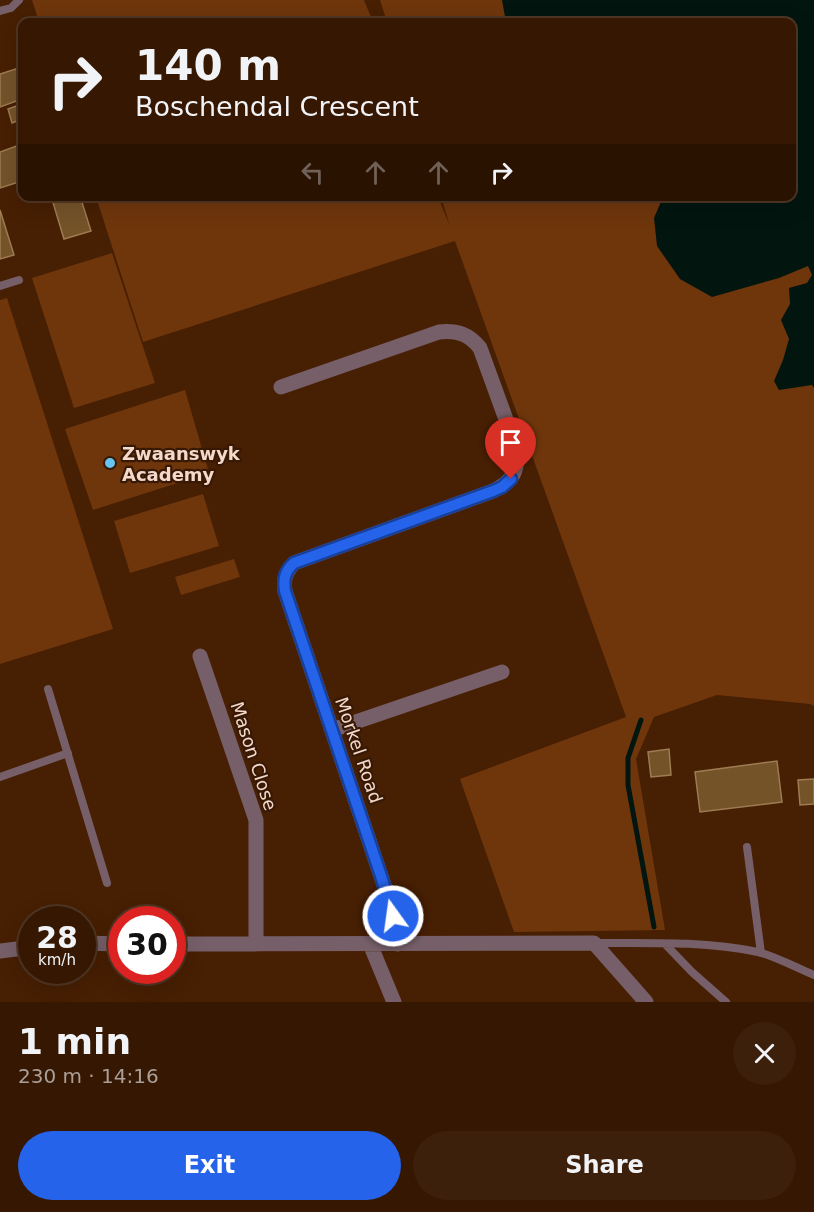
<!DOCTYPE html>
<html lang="en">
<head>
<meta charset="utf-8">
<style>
  body { margin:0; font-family:"DejaVu Sans",sans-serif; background:#3d200c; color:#f1f3f6; height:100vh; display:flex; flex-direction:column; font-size:22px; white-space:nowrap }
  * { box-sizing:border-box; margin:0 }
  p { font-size:20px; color:#aa9f99 }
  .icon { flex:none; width:33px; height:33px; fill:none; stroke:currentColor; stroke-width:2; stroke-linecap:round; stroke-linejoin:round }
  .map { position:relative; height:1002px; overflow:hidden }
  .panel { display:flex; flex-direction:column; background:#351702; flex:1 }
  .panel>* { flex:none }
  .guide { position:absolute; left:18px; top:18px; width:778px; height:183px; border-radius:12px; box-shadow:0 6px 24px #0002,0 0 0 2px #4f3624; background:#351702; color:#f1f3f6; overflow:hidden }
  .speed { position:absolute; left:18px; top:906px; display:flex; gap:12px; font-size:30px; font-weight:700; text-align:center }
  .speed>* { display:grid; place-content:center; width:78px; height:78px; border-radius:50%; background:#351702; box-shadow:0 6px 24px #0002,0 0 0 2px #4f3624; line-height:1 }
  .speed small { font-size:15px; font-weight:400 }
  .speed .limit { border:9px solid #d22; background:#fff; color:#111 }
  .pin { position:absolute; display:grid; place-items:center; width:51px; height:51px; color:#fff; margin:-62px -26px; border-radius:50% 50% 50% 0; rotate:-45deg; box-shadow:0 0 6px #0007 }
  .pin .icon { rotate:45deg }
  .me { position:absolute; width:66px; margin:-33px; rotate:346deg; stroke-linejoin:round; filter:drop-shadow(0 0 4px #0008) }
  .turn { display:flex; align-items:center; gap:21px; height:126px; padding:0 18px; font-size:27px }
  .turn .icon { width:78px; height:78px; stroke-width:2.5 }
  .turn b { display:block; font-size:42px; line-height:51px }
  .lanes { display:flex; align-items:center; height:57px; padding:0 18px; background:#0003; justify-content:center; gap:30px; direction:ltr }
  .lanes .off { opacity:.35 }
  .round { display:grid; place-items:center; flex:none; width:63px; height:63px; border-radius:32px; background:#3d200c }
  .summary { display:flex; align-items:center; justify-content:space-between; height:102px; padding:0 18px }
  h1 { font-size:36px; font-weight:800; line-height:45px }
  .cta { display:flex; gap:12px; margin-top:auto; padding:12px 18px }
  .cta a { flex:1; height:69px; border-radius:36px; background:#2563eb; color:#fff; font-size:24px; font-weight:800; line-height:69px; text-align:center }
  .cta a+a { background:#3d200c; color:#f1f3f6 }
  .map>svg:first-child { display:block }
</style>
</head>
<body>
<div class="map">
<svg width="814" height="1002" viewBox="0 0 814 1002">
  <rect width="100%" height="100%" fill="#471f03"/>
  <path fill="#6f360c" d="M 32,0 L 364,0 L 373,22 L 39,22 Z
    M 380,0 L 814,0 L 814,706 L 810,704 L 717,695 L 654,717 L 636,759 L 665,930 L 514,932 L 460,779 L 626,717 L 455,241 L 143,342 L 96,197 L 438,197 L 450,226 L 441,197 L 792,196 L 792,22 L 387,22 Z
    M 112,253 L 155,383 L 74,408 L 32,278 Z
    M 7,298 L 113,629 L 0,664 L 0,300 Z
    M 185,390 L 209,473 L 93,510 L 65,429 Z
    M 203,494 L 219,546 L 130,573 L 114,521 Z
    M 234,559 L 240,577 L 181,595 L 175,577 Z"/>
  <path fill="#02150f" d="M 502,0 L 814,0 L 814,388 L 812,385 L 779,390 L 774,381 L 783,360 L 789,339 L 781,320 L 790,304 L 789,288 L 807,283 L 812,275 L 808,266 L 779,278 L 712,297 L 680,279 L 657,246 L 654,218 L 663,197 L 792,196 L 792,22 L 506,22 Z"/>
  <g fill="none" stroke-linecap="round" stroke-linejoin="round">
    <path stroke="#02150f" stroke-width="5" d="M 641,720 L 628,758 L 628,785 L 654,927"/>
  </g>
  <path fill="#745329" stroke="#9e7b52" stroke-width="1.5" d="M 22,67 L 22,99 L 0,107 L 0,74 Z
    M 22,104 L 22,119 L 12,123 L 8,109 Z
    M 22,144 L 22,181 L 0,188 L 0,152 Z
    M 51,196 L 80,196 L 91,231 L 64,239 Z
    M 0,210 L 14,255 L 0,259 Z
    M 669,749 L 671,775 L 651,777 L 648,752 Z
    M 777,761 L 782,802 L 700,812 L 695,772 Z
    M 814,779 L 814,804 L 800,805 L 798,780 Z"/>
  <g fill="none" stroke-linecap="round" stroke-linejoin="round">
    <path stroke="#765f69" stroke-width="8" d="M 0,11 L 11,8 L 19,0
      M 0,286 L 19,280
      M 48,689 L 107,883
      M 0,777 L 68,753
      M 747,847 L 761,953
      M 596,943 C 649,943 705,941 758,952 C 775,956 797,968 814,975
      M 665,944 L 692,972 L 726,1002"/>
    <path stroke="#765f69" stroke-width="15" d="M 281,387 L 439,332 C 457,330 469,334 480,348 L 516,447 C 519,470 514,481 493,491 L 294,563 C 286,571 283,579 285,591 L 382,879 L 390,903 L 398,944
      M 200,656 L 256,820 L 256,944
      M 332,730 L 502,672
      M 82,943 L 122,944
      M 172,944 L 594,943 L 646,1002
      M 370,944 L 394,1002
      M 0,951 L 32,947"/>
  </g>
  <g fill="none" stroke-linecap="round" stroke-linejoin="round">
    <g stroke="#184099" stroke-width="15">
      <path id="route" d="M 393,916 L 382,879 L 285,591 C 283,579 285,571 294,563 L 493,491 L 502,487 L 511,479"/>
    </g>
    <use href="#route" stroke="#2563eb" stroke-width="10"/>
  </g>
  <circle fill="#68c4f0" stroke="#371905" stroke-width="2" cx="110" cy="463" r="6"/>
  <g text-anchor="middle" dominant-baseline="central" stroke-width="4.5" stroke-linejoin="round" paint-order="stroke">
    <g font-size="18" font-weight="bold" fill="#f5dacc" stroke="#371905" text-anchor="start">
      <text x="122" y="453">Zwaanswyk<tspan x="122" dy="21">Academy</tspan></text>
    </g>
    <g font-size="18" fill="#f5dacc" stroke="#371905">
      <text transform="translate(359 750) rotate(71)">Morkel Road</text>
      <text transform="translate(254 756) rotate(72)">Mason Close</text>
    </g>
  </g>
</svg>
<div class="speed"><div>28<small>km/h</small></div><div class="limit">30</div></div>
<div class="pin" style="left:511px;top:479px;background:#d93025"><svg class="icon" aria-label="arrive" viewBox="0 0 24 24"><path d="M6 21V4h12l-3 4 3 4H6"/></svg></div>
<svg class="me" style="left:393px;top:916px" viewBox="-20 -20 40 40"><circle r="17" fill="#2563eb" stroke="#fff" stroke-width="3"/><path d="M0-11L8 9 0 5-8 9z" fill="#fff"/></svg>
<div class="guide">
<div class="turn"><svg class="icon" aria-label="right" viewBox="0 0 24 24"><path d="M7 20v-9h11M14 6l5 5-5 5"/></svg><div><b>140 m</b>Boschendal Crescent</div></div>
<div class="lanes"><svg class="icon off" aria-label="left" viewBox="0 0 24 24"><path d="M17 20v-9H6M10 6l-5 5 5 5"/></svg><svg class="icon off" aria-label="ahead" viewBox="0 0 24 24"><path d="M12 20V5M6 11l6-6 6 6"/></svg><svg class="icon off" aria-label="ahead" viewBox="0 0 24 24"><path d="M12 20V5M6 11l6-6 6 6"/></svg><svg class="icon" aria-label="right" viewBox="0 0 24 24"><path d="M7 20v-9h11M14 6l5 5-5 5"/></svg></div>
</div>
</div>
<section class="panel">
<div class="summary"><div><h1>1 min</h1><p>230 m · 14:16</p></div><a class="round"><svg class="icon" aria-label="close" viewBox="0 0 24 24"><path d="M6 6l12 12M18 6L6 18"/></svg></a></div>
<div class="cta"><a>Exit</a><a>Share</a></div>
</section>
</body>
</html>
